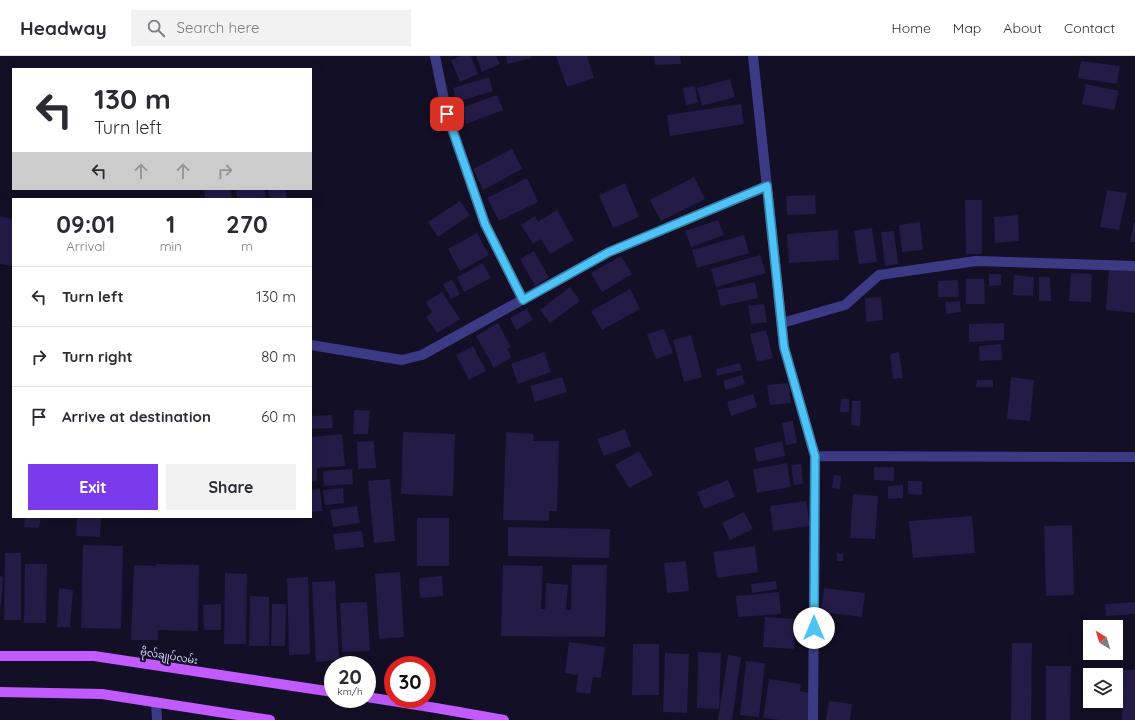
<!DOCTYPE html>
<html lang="en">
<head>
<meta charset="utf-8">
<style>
  body { margin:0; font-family:Quicksand,"Noto Sans Myanmar",sans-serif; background:#f2f2f3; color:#2b2b33; height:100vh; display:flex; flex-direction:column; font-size:15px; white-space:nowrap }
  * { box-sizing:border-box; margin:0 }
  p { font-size:13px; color:#7c7c81 }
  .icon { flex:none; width:22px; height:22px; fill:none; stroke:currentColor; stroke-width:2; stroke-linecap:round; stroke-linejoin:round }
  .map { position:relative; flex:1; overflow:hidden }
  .side { position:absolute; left:12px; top:142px; width:300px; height:320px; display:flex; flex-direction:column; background:#fff; border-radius:0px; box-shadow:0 4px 16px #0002 }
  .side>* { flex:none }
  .top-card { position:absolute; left:12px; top:12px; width:300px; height:122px; border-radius:0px; box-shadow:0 4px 16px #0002; background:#fff; color:#2b2b33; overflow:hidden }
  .needle { width:26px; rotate:322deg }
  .controls { position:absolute; left:1083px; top:564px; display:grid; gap:8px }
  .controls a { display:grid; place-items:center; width:40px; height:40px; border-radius:0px; background:#fff; box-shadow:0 4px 16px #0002; font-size:20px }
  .speed { position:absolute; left:324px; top:600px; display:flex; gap:8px; font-size:20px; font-weight:700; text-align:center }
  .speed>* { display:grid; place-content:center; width:52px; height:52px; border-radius:50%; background:#fff; box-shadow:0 4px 16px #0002; line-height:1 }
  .speed small { font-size:10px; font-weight:400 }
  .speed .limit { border:6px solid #d22; background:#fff; color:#111 }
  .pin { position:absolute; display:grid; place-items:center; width:34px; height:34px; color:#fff; margin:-17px; border-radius:8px; box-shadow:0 2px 6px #0006 }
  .me { position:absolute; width:44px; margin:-22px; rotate:0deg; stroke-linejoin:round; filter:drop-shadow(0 0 3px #0008) }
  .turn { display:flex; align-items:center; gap:14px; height:84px; padding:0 16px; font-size:18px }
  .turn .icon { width:52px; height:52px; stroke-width:2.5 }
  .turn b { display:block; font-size:28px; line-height:34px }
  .lanes { display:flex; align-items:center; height:38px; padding:0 16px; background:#0003; justify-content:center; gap:20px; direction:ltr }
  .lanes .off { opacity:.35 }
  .eta { display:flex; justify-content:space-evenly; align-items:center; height:68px; text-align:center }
  .eta b { font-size:24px; font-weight:700; line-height:28px }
  .cta { display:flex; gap:8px; margin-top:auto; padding:8px 16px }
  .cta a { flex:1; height:46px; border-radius:0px; background:#7c3aed; color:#fff; font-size:16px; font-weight:700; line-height:46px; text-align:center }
  .cta a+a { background:#f2f2f3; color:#2b2b33 }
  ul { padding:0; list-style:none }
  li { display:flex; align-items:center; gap:12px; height:60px; padding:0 16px; border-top:1px solid #e1e1e2 }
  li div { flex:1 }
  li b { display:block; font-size:15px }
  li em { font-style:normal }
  header { display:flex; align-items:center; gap:24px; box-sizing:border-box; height:56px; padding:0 20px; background:#fff; border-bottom:1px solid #e1e1e2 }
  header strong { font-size:19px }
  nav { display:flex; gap:22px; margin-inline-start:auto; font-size:14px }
  .search { width:280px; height:36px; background:#f2f2f3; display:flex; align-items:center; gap:10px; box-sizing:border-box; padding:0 14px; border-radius:0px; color:#7c7c81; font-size:15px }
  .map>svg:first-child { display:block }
</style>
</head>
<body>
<header>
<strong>Headway</strong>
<div class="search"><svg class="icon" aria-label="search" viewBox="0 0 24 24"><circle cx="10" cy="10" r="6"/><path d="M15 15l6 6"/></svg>Search here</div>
<nav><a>Home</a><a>Map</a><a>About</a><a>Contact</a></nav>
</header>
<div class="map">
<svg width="1135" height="664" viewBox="0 0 1135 664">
  <rect width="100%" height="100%" fill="#130f26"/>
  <path fill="#241b47" d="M 461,0 L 471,0 L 478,18 L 460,26 L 451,4 Z
    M 476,0 L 496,0 L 500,8 L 482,16 Z
    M 506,0 L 531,0 L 531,2 L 507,8 Z
    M 556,0 L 587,0 L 594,22 L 567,31 Z
    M 654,0 L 680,0 L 681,8 L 655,9 Z
    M 1081,5 L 1120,10 L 1117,28 L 1078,22 Z
    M 489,21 L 493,35 L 457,46 L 453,32 Z
    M 730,23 L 735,41 L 702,50 L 697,32 Z
    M 1086,28 L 1119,35 L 1114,54 L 1082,48 Z
    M 695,30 L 698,47 L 686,49 L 683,32 Z
    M 497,39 L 503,54 L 466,68 L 461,52 Z
    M 741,48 L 744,68 L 670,80 L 667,59 Z
    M 512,93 L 522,113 L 483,134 L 473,113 Z
    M 694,121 L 705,143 L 661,165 L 650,144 Z
    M 527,122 L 538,146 L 499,165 L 487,142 Z
    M 625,127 L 639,161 L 613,172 L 599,139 Z
    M 204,133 L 231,133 L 232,143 L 205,143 Z
    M 236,133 L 264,133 L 266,143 L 237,143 Z
    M 268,133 L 285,133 L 287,143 L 270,143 Z
    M 1107,134 L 1127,137 L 1119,174 L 1100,171 Z
    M 815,139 L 816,158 L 787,159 L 786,140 Z
    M 965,144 L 982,144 L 982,198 L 966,198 Z
    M 460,145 L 470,159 L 438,181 L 428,166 Z
    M 557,154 L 574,184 L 550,198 L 541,183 L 533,188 L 521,169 L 535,160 L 538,166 Z
    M 1018,159 L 1019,185 L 995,187 L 994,161 Z
    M 0,160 L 13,163 L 13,210 L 0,208 Z
    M 718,164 L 724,179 L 691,191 L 685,175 Z
    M 920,166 L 923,194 L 902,196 L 899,169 Z
    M 1134,166 L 1135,166 L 1135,186 L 1130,186 Z
    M 872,172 L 877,206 L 859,208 L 854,175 Z
    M 838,174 L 839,204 L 789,207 L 787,178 Z
    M 894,175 L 898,208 L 885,210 L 881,176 Z
    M 477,177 L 489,199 L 460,215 L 448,193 Z
    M 744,179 L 749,197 L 697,212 L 692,194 Z
    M 534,195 L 549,222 L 535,230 L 520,203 Z
    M 760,199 L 766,217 L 716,231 L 711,213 Z
    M 621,200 L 632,218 L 602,236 L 591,217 Z
    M 483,207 L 491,222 L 464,236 L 457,221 Z
    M 1109,213 L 1135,214 L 1135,257 L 1106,254 Z
    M 1071,217 L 1092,218 L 1091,246 L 1069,245 Z
    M 989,218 L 1001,218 L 1001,229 L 989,230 Z
    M 1014,219 L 1034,221 L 1033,240 L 1013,239 Z
    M 1039,221 L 1050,221 L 1051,245 L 1039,245 Z
    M 452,223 L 460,238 L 451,243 L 443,228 Z
    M 966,223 L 984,223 L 985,248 L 966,248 Z
    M 958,224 L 959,241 L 938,241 L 938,225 Z
    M 755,226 L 758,242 L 721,250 L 717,234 Z
    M 570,231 L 580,245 L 550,267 L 540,254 Z
    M 630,233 L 640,253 L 602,274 L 591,255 Z
    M 442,236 L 460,263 L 437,277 L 426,261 L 432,256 L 426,246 Z
    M 881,241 L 883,264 L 866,266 L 865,242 Z
    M 960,245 L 961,256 L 946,258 L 945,246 Z
    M 764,248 L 767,266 L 751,268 L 748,250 Z
    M 527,253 L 533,264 L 516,274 L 510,262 Z
    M 498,267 L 511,291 L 507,293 L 512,301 L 494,312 L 476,280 Z
    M 1004,267 L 1004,284 L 969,286 L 969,268 Z
    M 664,273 L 673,297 L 656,303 L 647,278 Z
    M 766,274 L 773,302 L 757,306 L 750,278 Z
    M 691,279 L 702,321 L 684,326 L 673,284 Z
    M 1001,288 L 1002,304 L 980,305 L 979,290 Z
    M 473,290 L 486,315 L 469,324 L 456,299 Z
    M 544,296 L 551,316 L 518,328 L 511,308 Z
    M 899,296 L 903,322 L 893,323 L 890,298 Z
    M 740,307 L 742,314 L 717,320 L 716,313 Z
    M 742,319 L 745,328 L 726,334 L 723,325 Z
    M 562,321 L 567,336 L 535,346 L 530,330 Z
    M 1011,321 L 1034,324 L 1030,365 L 1007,363 Z
    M 977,324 L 993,324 L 993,331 L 976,331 Z
    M 788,327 L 791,347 L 770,349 L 767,329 Z
    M 753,338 L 757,351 L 731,360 L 727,346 Z
    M 841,343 L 849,343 L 849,356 L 840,356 Z
    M 852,345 L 861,345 L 860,370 L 851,369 Z
    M 354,354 L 370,355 L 368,378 L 353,378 Z
    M 332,359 L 333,372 L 311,373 L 311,360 Z
    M 793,365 L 797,387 L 786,389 L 782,367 Z
    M 625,373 L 631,390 L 604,400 L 597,383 Z
    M 403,376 L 455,378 L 453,440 L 401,438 Z
    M 506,376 L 534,378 L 533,385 L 559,385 L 557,455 L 549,455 L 549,465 L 503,464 Z
    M 342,378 L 345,410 L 317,412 L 317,425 L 311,426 L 311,381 Z
    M 374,385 L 376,412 L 358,413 L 357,386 Z
    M 782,385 L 785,400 L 757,406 L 754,392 Z
    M 639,395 L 653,419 L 629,432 L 615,409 Z
    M 787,407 L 791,431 L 757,437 L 753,413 Z
    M 801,408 L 803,428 L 794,429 L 791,409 Z
    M 874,411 L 894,411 L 894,425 L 874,424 Z
    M 352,413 L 353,428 L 324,430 L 323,415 Z
    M 834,419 L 841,420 L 840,433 L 832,432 Z
    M 390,423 L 395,485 L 374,487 L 368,425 Z
    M 728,424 L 735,441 L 704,453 L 697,436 Z
    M 908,425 L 922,425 L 922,439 L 908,438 Z
    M 903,429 L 903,442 L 888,443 L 888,430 Z
    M 343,432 L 344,447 L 325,449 L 323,434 Z
    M 320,433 L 322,455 L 311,456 L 311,434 Z
    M 853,438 L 878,440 L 875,483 L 850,482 Z
    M 806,445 L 810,470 L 773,475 L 770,450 Z
    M 357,450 L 360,467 L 333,471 L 330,454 Z
    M 744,456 L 753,473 L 730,484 L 722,467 Z
    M 972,460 L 975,497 L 913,502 L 909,465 Z
    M 25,461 L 41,461 L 39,472 L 24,471 Z
    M 77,461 L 101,461 L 100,481 L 76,480 Z
    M 417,462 L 449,462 L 449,510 L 417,510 Z
    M 1072,469 L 1074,539 L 1046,540 L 1044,470 Z
    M 508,471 L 610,473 L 609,502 L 508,500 Z
    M 362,475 L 364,491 L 335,494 L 333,478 Z
    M 83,489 L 123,490 L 121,573 L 81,572 Z
    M 755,490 L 758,516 L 717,522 L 713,496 Z
    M 5,497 L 21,497 L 21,564 L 4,564 Z
    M 837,497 L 843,498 L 843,505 L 837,505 Z
    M 686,505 L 689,535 L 667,537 L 664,507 Z
    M 25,508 L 47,508 L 46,567 L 24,567 Z
    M 156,508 L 199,509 L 198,575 L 158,574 L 158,584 L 131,584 L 134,509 L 156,510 Z
    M 503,509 L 543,510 L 541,553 L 545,553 L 546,527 L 568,529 L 566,554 L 571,554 L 572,509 L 607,509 L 605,581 L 501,580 Z
    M 400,516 L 404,581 L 379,583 L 375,518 Z
    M 225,517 L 247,518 L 246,588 L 224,588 Z
    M 0,520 L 3,521 L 1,549 L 0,549 Z
    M 442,520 L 443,540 L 420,542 L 419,522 Z
    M 308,521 L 310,598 L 289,599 L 287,522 Z
    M 335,525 L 339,604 L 316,606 L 312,526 Z
    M 776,525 L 777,533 L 752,537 L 751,528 Z
    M 59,532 L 73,534 L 70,571 L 57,571 Z
    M 824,532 L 865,537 L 862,561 L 821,556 Z
    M 779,536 L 781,558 L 738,561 L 736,540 Z
    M 250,540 L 269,541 L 269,590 L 249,590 Z
    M 367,546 L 370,595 L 342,596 L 340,547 Z
    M 1135,546 L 1135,558 L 1106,560 L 1105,548 Z
    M 221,548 L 221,574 L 204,574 L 203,549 Z
    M 272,548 L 286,548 L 285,590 L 271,590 Z
    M 765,561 L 796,563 L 794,593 L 763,591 Z
    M 569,586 L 605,591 L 601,622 L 593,621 L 590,638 L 576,636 L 578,619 L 565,617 Z
    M 1012,587 L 1032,587 L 1031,664 L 1011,664 Z
    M 633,588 L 659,588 L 659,639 L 632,639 Z
    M 698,596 L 721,597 L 719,653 L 697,652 Z
    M 665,597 L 689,598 L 687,657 L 663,656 Z
    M 728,599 L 741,601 L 732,664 L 718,664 Z
    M 746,605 L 765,607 L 759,661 L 740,659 Z
    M 1046,610 L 1071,610 L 1070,664 L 1046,664 Z
    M 1123,614 L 1135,614 L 1135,664 L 1122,664 Z
    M 769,623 L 801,628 L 800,635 L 811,637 L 808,664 L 780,664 L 763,662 Z
    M 829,645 L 852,648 L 850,664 L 826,664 Z"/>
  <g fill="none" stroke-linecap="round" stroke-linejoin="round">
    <path stroke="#3d3a85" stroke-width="10" d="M 435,0 L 447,58 L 485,168 L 523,244
      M 311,289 L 402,304 L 422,299 L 609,196 L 767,130
      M 156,646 L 157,664"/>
    <path stroke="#3d3a85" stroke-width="10" d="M 753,0 L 784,291 L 815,400 L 813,664
      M 782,267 L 845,249 L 879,219 L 976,205 L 1135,210
      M 815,400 L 1135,401"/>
    <path stroke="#c25bff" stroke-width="10" d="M 0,600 L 94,600 L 333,636
      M 0,636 L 102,638 L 270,664
      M 367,641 L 436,652 L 504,664"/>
  </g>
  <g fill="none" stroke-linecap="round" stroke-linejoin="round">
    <g stroke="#337fa1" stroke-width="10">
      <path id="route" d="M 447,58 L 485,168 L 523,244 L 609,196 L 767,130 L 784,291 L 815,400 L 814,572"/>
    </g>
    <use href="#route" stroke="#4fc3f7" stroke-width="7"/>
  </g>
  <g text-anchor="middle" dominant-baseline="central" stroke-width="4" stroke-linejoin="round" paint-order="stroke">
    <g font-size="10" fill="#d9d4ff" stroke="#130f26">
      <text transform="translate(169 600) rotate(9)">ဗိုလ်ချုပ်လမ်း</text>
    </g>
  </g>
</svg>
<div class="controls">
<a><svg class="needle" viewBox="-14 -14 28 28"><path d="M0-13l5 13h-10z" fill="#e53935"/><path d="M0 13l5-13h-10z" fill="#7c7c81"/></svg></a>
<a><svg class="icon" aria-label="layers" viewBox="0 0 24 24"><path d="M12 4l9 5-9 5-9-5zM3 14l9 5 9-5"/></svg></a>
</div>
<div class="speed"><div>20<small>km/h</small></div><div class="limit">30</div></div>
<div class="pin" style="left:447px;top:58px;background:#d93025"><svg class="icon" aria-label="arrive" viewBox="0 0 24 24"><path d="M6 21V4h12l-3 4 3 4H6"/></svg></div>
<svg class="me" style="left:814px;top:572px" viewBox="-20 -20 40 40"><circle r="19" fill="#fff"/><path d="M0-13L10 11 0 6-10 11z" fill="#4fc3f7"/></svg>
<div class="top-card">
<div class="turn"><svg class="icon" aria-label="left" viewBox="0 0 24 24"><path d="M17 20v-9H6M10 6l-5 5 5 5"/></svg><div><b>130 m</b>Turn left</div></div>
<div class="lanes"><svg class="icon" aria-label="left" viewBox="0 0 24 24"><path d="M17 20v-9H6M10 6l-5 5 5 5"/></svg><svg class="icon off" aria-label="ahead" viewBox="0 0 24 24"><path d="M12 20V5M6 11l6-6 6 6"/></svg><svg class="icon off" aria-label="ahead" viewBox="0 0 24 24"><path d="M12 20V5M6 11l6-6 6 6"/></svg><svg class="icon off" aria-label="right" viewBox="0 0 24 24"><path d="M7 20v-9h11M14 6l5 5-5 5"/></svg></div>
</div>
<section class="side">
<div class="eta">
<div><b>09:01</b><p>Arrival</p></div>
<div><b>1</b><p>min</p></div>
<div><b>270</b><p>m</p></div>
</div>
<ul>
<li><svg class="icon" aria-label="left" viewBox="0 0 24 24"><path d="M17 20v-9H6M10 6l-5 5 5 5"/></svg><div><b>Turn left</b></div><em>130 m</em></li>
<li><svg class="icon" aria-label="right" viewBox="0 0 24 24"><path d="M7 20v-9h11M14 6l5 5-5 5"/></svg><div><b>Turn right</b></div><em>80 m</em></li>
<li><svg class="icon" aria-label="arrive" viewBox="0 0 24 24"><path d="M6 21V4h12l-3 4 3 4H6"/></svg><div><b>Arrive at destination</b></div><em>60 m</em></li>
</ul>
<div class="cta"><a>Exit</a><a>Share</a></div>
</section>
</div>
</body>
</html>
